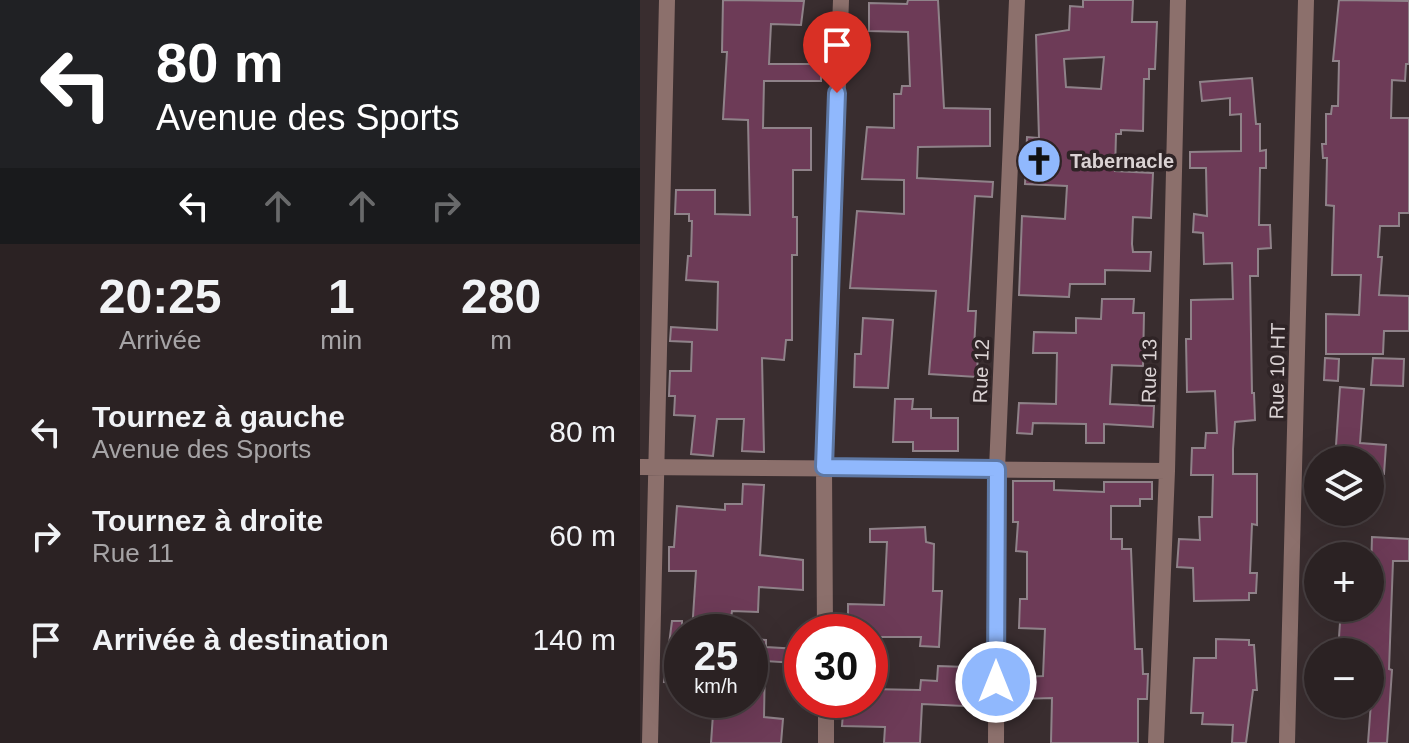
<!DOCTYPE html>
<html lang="fr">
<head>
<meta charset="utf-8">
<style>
  body { margin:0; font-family:Helvetica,sans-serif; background:#332a2b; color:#f1f3f6; height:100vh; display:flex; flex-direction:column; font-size:30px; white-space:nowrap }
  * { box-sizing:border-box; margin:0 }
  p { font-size:26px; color:#a6a4a6 }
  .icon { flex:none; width:44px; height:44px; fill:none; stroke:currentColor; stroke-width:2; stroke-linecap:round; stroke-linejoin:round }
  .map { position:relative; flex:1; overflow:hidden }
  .drawer { display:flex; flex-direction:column; background:#2b2223; width:640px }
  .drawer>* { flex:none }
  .banner { background:#202124; color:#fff; overflow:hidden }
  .controls { position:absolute; left:664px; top:446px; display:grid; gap:16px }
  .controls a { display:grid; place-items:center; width:80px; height:80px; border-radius:50%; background:#2b2223; box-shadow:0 8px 32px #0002,0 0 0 2px #473f41; font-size:40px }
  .speed { position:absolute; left:24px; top:614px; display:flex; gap:16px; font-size:40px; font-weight:700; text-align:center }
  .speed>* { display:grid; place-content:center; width:104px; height:104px; border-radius:50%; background:#2b2223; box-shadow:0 8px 32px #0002,0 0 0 2px #473f41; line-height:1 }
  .speed small { font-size:20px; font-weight:400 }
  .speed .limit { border:12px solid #d22; background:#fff; color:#111 }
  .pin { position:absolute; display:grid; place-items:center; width:68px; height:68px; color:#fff; margin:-82px -34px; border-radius:50% 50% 50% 0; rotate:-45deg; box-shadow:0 0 8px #0007 }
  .pin .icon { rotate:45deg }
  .me { position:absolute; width:88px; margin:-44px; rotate:0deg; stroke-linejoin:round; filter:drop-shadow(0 0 6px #0008) }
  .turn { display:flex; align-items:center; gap:28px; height:168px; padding:0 24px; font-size:36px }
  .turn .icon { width:104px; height:104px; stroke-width:2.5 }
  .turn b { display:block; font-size:56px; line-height:68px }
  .lanes { display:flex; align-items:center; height:76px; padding:0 24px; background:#0003; justify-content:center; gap:40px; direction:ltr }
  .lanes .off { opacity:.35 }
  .eta { display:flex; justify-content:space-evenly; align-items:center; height:136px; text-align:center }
  .eta b { font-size:48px; font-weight:700; line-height:56px }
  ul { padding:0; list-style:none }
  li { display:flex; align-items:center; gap:24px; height:104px; padding:0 24px }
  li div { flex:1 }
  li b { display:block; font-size:30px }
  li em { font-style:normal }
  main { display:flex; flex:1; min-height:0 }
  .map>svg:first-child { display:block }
</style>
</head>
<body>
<main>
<section class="drawer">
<div class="banner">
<div class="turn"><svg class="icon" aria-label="left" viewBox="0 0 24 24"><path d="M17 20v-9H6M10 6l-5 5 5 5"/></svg><div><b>80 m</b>Avenue des Sports</div></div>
<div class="lanes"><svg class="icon" aria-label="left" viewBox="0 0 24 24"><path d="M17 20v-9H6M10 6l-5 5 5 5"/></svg><svg class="icon off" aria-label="ahead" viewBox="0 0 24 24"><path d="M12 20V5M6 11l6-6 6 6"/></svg><svg class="icon off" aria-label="ahead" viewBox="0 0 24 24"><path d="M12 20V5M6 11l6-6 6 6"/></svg><svg class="icon off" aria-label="right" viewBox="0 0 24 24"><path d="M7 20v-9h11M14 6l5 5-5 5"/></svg></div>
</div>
<div class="eta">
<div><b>20:25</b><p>Arrivée</p></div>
<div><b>1</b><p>min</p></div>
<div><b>280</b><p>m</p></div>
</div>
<ul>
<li><svg class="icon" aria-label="left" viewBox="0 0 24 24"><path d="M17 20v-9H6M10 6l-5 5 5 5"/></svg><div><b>Tournez à gauche</b><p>Avenue des Sports</p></div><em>80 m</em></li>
<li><svg class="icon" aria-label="right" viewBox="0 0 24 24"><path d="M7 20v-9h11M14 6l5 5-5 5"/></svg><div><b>Tournez à droite</b><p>Rue 11</p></div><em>60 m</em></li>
<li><svg class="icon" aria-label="arrive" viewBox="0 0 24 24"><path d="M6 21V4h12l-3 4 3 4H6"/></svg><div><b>Arrivée à destination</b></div><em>140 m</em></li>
</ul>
</section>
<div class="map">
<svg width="769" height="743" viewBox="0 0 769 743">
  <rect width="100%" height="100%" fill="#392d2f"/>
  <path fill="#6d3b57" stroke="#8f8289" stroke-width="2" fill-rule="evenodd" d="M 83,0 L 164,1 L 161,25 L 131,24 L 129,64 L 181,64 L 181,81 L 124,81 L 123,128 L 171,128 L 171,170 L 153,170 L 153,217 L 157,217 L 157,255 L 152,255 L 152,340 L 146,340 L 144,360 L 122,358 L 124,452 L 102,451 L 104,419 L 77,419 L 73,456 L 51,454 L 55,416 L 34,415 L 35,396 L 29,396 L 30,371 L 51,371 L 52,342 L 30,341 L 31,327 L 77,330 L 78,282 L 46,280 L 48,256 L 51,256 L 52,221 L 49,221 L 49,214 L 35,214 L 36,190 L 75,190 L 75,214 L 110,215 L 108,120 L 83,119 L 87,52 L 82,52 Z
    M 268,0 L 298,0 L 304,108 L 350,109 L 350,146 L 278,147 L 277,178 L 353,182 L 352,197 L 335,196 L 328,311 L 336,311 L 334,349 L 338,349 L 337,377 L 289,374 L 296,291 L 210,288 L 217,211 L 264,214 L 264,180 L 222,179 L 227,127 L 254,128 L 254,94 L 261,94 L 262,86 L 270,86 L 268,32 L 229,31 L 229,3 L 267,4 Z
    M 443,0 L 493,0 L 492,22 L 517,22 L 515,69 L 509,69 L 509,79 L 504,79 L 503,131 L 481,130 L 481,134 L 476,134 L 475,171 L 513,173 L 511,218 L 493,217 L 492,244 L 493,252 L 511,252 L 510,271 L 465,270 L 465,284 L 430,284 L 429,297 L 379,295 L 382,216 L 425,219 L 427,186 L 385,184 L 387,137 L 399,138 L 396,35 L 429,30 L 430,6 L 443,7 ZM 464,57 L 461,89 L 426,87 L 424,59 Z
    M 699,0 L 769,1 L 769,64 L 766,64 L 765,81 L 752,80 L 751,118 L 769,118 L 769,213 L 759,213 L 759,226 L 740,226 L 738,257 L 742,257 L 739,295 L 769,296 L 769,331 L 744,331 L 743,354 L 686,354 L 686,314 L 719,315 L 721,275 L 692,275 L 694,206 L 686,205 L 687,158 L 683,158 L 682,144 L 686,144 L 686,114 L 691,114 L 692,106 L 698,106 L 699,61 L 693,61 Z
    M 612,78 L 616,124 L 620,124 L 620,151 L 626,150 L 626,168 L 620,168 L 619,225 L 630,225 L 631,248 L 618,249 L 618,276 L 610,276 L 612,393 L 614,393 L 615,420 L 595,422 L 593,449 L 593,474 L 617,474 L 617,525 L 612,524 L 610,573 L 617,573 L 616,593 L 609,593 L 609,600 L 554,601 L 553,568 L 537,567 L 539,539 L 560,540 L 559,517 L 572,517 L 573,475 L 551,475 L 552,448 L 565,448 L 566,433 L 577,433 L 575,391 L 547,392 L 546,339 L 551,339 L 551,300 L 593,299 L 592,263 L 564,264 L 563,233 L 553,232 L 554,214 L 567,216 L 566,168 L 550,168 L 550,152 L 601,151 L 601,114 L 590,115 L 590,98 L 562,101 L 560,82 Z
    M 462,299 L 494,299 L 493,313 L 504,313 L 503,366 L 472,365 L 470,404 L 514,406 L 513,427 L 464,424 L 464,443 L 446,443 L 446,424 L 393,423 L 392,434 L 377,433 L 379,403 L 416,404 L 417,353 L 393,353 L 394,332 L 436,333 L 436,318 L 461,319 Z
    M 223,318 L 253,320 L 248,388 L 214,387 L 215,354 L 221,354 Z
    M 685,358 L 699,359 L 698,381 L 684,380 Z
    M 733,358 L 764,359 L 763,386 L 731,385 Z
    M 700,387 L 724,389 L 720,443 L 746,445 L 744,474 L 730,473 L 730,460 L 695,460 Z
    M 255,399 L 273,399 L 272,409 L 291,409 L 291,418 L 318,418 L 318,451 L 273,451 L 273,442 L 253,442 Z
    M 373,481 L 414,481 L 414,490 L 464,492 L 464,482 L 512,482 L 512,499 L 500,499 L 500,506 L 471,506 L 471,539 L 482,539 L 482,549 L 491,549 L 495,649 L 502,649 L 503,674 L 508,674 L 507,699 L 498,699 L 498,743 L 411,743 L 412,698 L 380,699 L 379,677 L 403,676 L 405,629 L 379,628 L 380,599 L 387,599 L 387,552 L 376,551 L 378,522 L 373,522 Z
    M 103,484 L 124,485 L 120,555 L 163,560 L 163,590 L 119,587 L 118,612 L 92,611 L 91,618 L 80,617 L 79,632 L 52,632 L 56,571 L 29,571 L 29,547 L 34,547 L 37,506 L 85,510 L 85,504 L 102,504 Z
    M 285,527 L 286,542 L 294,544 L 293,591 L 302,591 L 299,647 L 280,646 L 281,637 L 230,637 L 230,632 L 208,632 L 208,604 L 244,605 L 247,542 L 230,542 L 230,529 Z
    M 732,537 L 769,539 L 769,561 L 753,561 L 749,669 L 752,670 L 747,743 L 728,743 L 734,662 L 730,662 L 730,652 L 698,652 L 701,608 L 730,608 Z
    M 32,621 L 42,621 L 42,683 L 24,682 Z
    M 114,639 L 126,640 L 126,647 L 158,649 L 156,663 L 125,661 L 124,717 L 143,719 L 141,743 L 71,743 L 74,700 L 110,700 Z
    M 576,639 L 609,640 L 609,645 L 614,645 L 617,690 L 613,690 L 606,743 L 592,743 L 593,725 L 562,724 L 563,713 L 551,713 L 554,658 L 576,658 Z
    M 298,666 L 326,667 L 324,706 L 282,704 L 280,743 L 244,743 L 245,727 L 202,726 L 204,700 L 230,700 L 230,689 L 280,690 L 281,680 L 297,681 Z"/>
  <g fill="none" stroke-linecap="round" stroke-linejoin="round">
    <path stroke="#8c706c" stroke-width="16" d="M 0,467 L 527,471
      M 185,632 L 184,467 L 201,0
      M 186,700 L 186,743
      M 10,743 L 27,0
      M 356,743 L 357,469 L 377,0
      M 516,743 L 527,471 L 538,0
      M 647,743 L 666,0"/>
  </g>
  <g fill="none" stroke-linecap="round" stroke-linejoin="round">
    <g stroke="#5e78a4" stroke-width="20">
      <path id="route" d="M 197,93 L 184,467 L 357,469 L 356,682"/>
    </g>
    <use href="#route" stroke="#90b8fd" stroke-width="14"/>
  </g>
  <defs>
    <g id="church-disc" transform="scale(2.3)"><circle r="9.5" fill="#90b8fd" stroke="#2f2426"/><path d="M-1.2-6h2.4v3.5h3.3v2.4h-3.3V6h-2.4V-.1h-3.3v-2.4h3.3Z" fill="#111"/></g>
  </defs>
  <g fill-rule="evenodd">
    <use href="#church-disc" x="399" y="161"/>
  </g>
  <g text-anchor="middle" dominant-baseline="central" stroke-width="7" stroke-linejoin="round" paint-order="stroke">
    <g font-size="20" font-weight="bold" fill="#dbd3d4" stroke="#2f2426" text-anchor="start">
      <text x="430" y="161">Tabernacle</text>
    </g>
    <g font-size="20" fill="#dbd3d4" stroke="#2f2426">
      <text transform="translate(341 371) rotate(-88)">Rue 12</text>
      <text transform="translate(509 371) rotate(-89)">Rue 13</text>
      <text transform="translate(637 371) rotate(-89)">Rue 10 HT</text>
    </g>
  </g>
</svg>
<div class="controls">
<a><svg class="icon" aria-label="layers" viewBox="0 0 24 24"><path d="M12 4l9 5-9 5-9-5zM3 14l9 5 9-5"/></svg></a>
<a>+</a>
<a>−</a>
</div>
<div class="speed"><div>25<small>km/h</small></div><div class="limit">30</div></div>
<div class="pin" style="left:197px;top:93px;background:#d93025"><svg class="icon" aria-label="arrive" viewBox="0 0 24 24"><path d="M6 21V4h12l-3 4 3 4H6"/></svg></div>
<svg class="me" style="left:356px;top:682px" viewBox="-20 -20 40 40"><circle r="17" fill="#90b8fd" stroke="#fff" stroke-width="3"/><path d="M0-11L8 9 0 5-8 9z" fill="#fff"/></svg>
</div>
</main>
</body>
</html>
